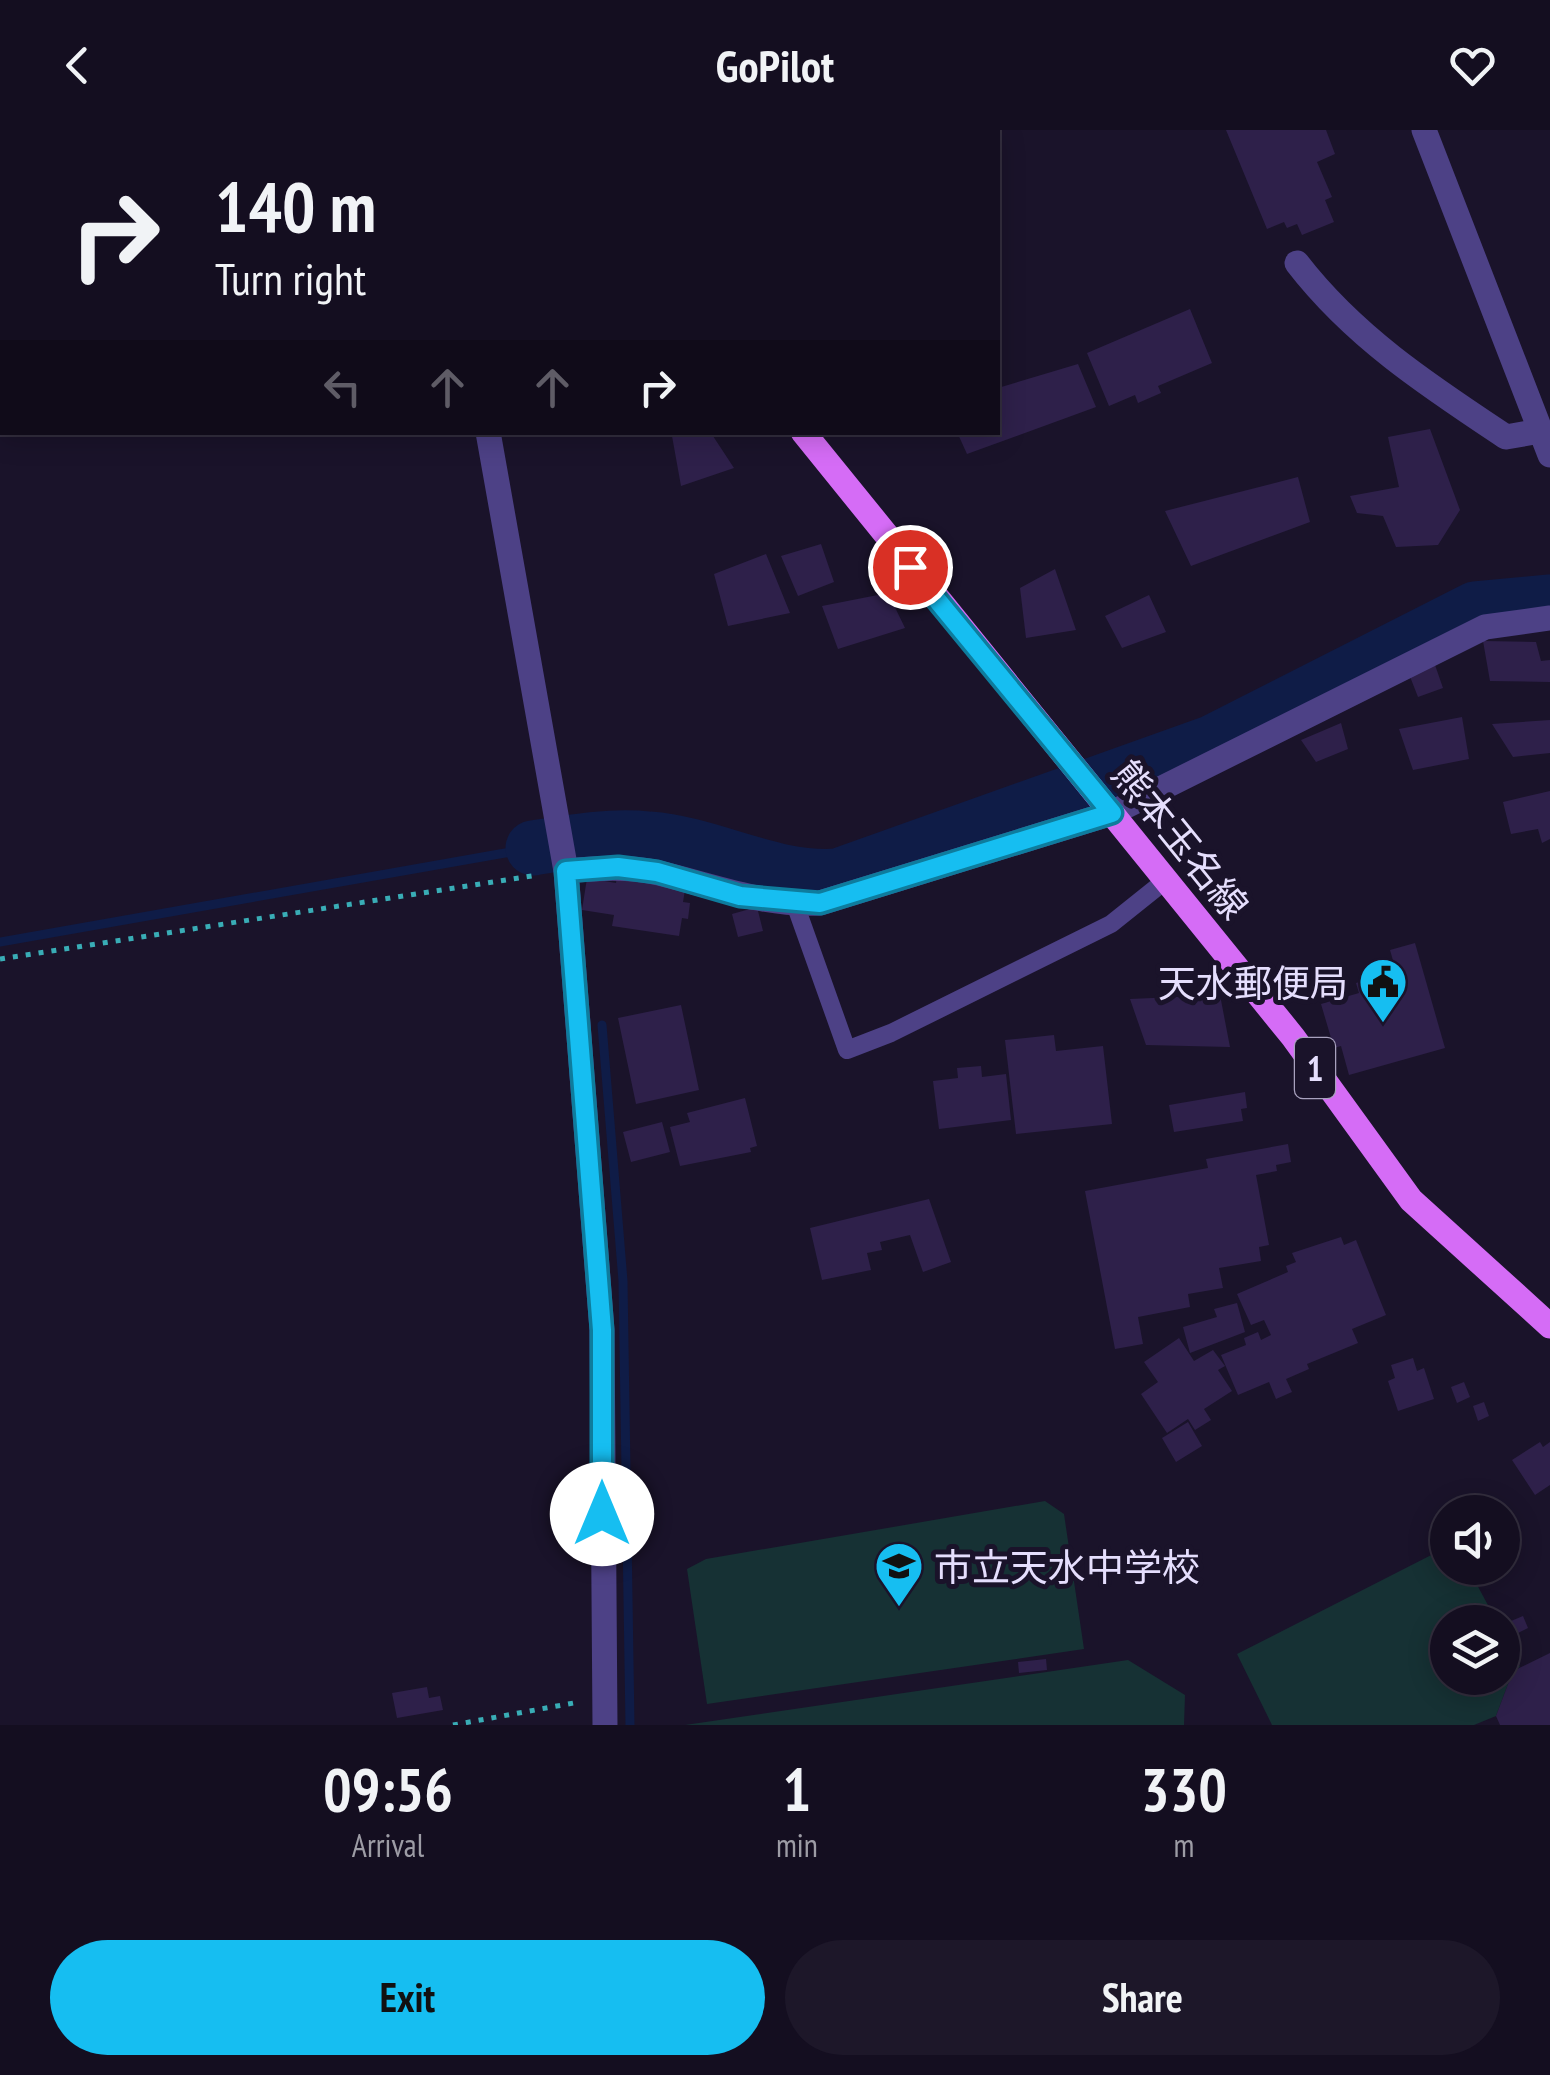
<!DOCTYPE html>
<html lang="en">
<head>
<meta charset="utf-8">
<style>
  body { margin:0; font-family:"PT Sans Narrow","Noto Sans JP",sans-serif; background:#1d1729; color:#f1f3f6; height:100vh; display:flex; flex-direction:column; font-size:38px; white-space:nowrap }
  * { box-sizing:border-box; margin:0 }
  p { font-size:32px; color:#9d9ca5 }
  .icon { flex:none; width:55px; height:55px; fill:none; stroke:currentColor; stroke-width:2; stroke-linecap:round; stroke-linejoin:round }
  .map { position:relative; height:1595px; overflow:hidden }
  .side { display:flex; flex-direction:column; background:#140e20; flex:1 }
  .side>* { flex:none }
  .top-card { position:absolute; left:0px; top:0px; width:1000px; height:305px; box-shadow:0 5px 25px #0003,0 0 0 2px #332e3e; background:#140e20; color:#f1f3f6; overflow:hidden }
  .tools { position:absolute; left:1430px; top:1365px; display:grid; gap:20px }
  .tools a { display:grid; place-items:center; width:90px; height:90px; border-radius:50%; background:#140e20; box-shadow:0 5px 25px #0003,0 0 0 2px #332e3e; font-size:50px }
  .pin { position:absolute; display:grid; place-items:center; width:85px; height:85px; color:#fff; margin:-42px; border:5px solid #fff; border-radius:50%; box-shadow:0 2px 10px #0007 }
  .me { position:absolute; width:110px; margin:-55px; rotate:0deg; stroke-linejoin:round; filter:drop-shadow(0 0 8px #0008) }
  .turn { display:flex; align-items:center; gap:35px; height:210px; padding:0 50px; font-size:45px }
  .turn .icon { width:130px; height:130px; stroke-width:2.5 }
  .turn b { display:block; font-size:70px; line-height:85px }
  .lanes { display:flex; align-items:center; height:95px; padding:0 50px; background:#0003; justify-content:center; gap:50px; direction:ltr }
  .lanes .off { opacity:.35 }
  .eta { display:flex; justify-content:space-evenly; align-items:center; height:170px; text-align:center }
  .eta b { font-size:60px; font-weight:600; line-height:70px }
  .action { display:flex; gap:20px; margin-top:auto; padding:20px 50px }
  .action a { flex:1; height:115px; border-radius:60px; background:#16bef1; color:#111; font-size:40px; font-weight:600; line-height:115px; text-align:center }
  .action a+a { background:#1d1729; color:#f1f3f6 }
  header { display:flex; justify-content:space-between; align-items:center; height:130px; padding:0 50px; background:#140e20; font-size:45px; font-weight:600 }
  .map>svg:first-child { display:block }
</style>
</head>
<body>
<header><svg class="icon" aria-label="back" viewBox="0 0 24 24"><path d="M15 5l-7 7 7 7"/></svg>GoPilot<svg class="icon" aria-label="heart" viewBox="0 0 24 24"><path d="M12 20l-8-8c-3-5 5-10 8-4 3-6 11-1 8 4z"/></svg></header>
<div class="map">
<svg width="1550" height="1595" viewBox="0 0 1550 1595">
  <rect width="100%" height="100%" fill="#1a132a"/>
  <path fill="#163134" d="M 1045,1371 L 1064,1384 L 1084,1519 L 707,1574 L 687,1439 L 706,1429 Z
    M 1447,1417 L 1448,1438 L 1468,1438 L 1497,1492 L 1448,1492 L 1448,1548 L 1502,1548 L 1503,1504 L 1520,1537 L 1513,1541 L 1496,1586 L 1474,1595 L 1272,1595 L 1237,1524 Z
    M 1128,1530 L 1185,1565 L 1184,1595 L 685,1595 Z"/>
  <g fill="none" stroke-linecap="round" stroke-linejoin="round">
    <path stroke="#0f1c47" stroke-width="9" d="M 739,0 L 741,2
      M 415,2 L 426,0
      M 0,90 L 2,90
      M 0,812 L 533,718
      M 602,895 L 623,1151 L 630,1595"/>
    <path stroke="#0f1c47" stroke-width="55" d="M 533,718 C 571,712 610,705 649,709 C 714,714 772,751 838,746 L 1211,613 L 1475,479 L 1550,472"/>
  </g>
  <path fill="#2e204a" d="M 1226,0 L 1326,0 L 1335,24 L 1317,32 L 1332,67 L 1325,70 L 1334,92 L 1302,105 L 1297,94 L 1287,98 L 1284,92 L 1267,99 Z
    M 1190,179 L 1212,233 L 1158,256 L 1161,263 L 1138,273 L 1135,265 L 1109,276 L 1087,223 Z
    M 1078,234 L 1096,277 L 967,324 L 957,302 L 998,302 L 998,258 Z
    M 1430,299 L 1460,380 L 1438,415 L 1396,417 L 1383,386 L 1357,383 L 1350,366 L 1399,357 L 1388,307 Z
    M 711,303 L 734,338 L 681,356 L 672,306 Z
    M 1298,347 L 1310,392 L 1191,436 L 1165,381 Z
    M 821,414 L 834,452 L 798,466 L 781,426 Z
    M 766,424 L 790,483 L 728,496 L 714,444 Z
    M 1055,439 L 1076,500 L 1026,508 L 1020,458 Z
    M 888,463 L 905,498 L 838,519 L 822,476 Z
    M 1149,465 L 1166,502 L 1122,518 L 1105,486 Z
    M 1483,511 L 1536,512 L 1541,531 L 1550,530 L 1550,552 L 1490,551 Z
    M 1435,535 L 1443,558 L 1418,567 L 1409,544 Z
    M 1462,587 L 1469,629 L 1413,640 L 1399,599 Z
    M 1550,590 L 1550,623 L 1513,627 L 1492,594 Z
    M 1341,593 L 1348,619 L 1316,632 L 1301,610 Z
    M 1550,661 L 1550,709 L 1542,713 L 1538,699 L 1511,704 L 1503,672 Z
    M 617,745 L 685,760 L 683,772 L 690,773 L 688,789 L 682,788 L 679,806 L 612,796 L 614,785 L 582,780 L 587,748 L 616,753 Z
    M 757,777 L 763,801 L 738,807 L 732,784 Z
    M 1415,813 L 1445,918 L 1349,945 L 1341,916 L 1334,918 L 1321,874 L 1359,863 L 1356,853 L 1396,841 L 1390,820 Z
    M 1220,865 L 1230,917 L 1146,915 L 1130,869 Z
    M 681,875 L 699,960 L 636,974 L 618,888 Z
    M 1054,905 L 1056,921 L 1103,916 L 1112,994 L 1016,1004 L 1005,910 Z
    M 981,936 L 982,947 L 1006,944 L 1011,990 L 939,999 L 933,951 L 958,948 L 957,938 Z
    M 1245,962 L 1247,978 L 1241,979 L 1243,991 L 1174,1002 L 1169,975 Z
    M 745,968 L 757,1016 L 750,1018 L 751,1022 L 680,1036 L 670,997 L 690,992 L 687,983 Z
    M 662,992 L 670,1022 L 631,1032 L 623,1002 Z
    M 1288,1014 L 1291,1032 L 1276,1035 L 1277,1041 L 1256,1045 L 1269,1115 L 1259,1117 L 1261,1131 L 1219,1138 L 1223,1158 L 1188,1164 L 1190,1177 L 1138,1187 L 1143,1214 L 1115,1219 L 1085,1061 L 1208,1038 L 1206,1029 Z
    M 929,1069 L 951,1132 L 923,1142 L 910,1105 L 880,1112 L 882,1120 L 867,1123 L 871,1140 L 822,1150 L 810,1098 Z
    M 1341,1107 L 1344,1115 L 1356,1110 L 1386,1185 L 1352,1199 L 1358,1213 L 1307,1234 L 1309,1239 L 1286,1249 L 1292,1262 L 1276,1269 L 1269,1252 L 1238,1265 L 1221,1225 L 1246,1215 L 1244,1208 L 1258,1202 L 1261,1210 L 1271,1205 L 1264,1190 L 1251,1195 L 1237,1164 L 1288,1142 L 1286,1136 L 1296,1132 L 1292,1123 Z
    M 1237,1173 L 1245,1202 L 1190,1223 L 1183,1197 L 1217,1187 L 1214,1179 Z
    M 1179,1208 L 1194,1231 L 1213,1220 L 1225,1236 L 1218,1240 L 1232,1261 L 1204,1279 L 1211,1290 L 1195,1300 L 1188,1289 L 1167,1303 L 1141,1264 L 1158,1252 L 1144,1232 Z
    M 1413,1228 L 1417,1241 L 1424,1238 L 1434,1269 L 1398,1281 L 1388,1251 L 1395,1248 L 1391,1235 Z
    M 1464,1252 L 1470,1267 L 1457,1273 L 1451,1257 Z
    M 1484,1272 L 1489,1286 L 1478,1291 L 1473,1276 Z
    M 1188,1292 L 1202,1316 L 1176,1332 L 1162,1308 Z
    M 1540,1312 L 1543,1317 L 1550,1312 L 1550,1355 L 1535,1365 L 1512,1330 Z
    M 1523,1486 L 1528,1498 L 1516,1504 L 1511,1491 Z
    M 1550,1523 L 1550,1595 L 1500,1595 L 1496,1586 L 1513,1541 Z
    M 1046,1529 L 1047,1540 L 1019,1543 L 1018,1532 Z
    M 427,1557 L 429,1568 L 440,1566 L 443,1580 L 397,1588 L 392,1563 Z"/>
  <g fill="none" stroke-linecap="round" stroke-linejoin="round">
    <path stroke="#39adb6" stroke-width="5" stroke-dasharray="5 8" stroke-linecap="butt" d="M 0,829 L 538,745
      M 453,1595 L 579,1572"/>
    <path stroke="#4d4186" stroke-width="18" d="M 795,774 L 847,920 L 891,903 L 1111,794 L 1166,750"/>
    <path stroke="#4d4186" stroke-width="25" d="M 1424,0 L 1550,325
      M 307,2 L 318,0
      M 0,72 L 2,71
      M 1297,133 C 1354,207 1429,256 1506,307 L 1540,301
      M 0,294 L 2,293
      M 488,302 L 566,741 L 602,1200 L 605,1595
      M 566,741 C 598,738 628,736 659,743 C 714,756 763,776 820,773 L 1112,683 L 1485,497 L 1550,488"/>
    <path stroke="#d56cf6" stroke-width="25" d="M 560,0 L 562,2
      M 803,302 L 1293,907 L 1411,1070 L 1550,1196"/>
  </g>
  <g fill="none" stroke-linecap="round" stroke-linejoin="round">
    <g stroke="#0e7c9d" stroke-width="25">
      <path id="route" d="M 602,1384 L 602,1200 L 566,741 L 618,737 L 657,742 L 740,766 L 820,773 L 1112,683 L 910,437"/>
    </g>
    <use href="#route" stroke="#16bef1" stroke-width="18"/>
  </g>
  <defs>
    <g id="civic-pin" transform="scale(2.5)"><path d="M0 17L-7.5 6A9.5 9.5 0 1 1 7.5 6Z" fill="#16bef1" stroke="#1a132a"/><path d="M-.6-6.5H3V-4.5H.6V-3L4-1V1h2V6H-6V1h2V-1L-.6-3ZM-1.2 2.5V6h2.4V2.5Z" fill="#111"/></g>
    <g id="school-pin" transform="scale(2.5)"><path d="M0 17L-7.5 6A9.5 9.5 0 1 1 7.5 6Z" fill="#16bef1" stroke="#1a132a"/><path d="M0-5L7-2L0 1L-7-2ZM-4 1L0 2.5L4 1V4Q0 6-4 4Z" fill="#111"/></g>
  </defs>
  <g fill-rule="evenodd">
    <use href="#civic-pin" x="1383" y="852"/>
    <use href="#school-pin" x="899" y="1436"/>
  </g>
  <g text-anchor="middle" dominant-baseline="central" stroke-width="10" stroke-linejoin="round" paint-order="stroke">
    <rect fill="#1a132a" stroke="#a8a1be" stroke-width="2.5" x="1295" y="908" width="40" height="60" rx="8"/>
    <g font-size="35" font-weight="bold" fill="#e5defd">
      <text x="1315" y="938">1</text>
    </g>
    <g font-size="38" fill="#e5defd" stroke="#1a132a">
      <text transform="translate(1181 709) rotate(51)">熊本玉名線</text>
    </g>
    <g font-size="38" fill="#e5defd" stroke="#1a132a" text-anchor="end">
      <text x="1348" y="852">天水郵便局</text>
      <text x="934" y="1436" text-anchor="start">市立天水中学校</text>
    </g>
  </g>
</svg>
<div class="tools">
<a><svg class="icon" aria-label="sound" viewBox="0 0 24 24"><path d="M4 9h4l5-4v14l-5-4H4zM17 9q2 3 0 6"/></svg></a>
<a><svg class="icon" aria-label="layers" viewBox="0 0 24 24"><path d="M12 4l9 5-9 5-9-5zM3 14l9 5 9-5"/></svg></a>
</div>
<div class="pin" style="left:910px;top:437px;background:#d93025"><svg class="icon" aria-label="arrive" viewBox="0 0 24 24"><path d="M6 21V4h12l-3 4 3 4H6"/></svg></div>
<svg class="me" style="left:602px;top:1384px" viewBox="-20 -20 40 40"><circle r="19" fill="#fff"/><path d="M0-13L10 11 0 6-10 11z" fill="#16bef1"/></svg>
<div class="top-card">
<div class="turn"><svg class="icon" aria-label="right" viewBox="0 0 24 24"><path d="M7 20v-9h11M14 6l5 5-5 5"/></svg><div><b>140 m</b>Turn right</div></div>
<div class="lanes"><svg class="icon off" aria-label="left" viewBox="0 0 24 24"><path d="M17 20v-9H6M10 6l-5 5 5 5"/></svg><svg class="icon off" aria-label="ahead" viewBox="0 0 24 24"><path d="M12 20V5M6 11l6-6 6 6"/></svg><svg class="icon off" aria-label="ahead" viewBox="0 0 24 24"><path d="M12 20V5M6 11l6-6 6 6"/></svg><svg class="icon" aria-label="right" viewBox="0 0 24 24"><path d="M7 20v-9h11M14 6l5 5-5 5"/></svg></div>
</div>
</div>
<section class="side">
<div class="eta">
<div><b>09:56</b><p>Arrival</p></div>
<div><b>1</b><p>min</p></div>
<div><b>330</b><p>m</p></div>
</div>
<div class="action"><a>Exit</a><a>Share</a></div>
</section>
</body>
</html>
